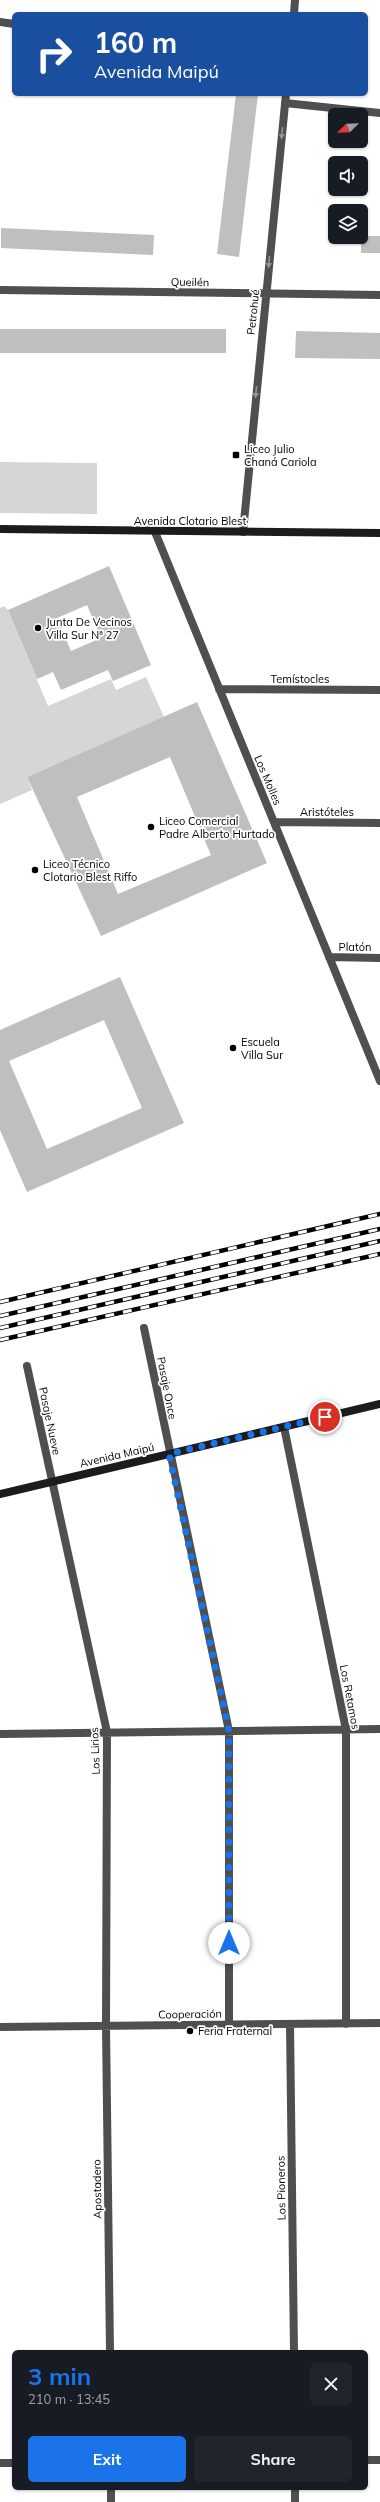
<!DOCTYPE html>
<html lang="en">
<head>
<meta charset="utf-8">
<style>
  body { margin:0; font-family:Mulish,sans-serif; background:#20242c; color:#f1f3f6; height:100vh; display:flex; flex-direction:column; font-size:15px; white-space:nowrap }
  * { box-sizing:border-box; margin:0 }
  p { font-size:13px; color:#9ea1a6 }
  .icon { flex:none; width:22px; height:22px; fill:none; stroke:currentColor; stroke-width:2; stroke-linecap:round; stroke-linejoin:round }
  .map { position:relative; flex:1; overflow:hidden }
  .drawer { position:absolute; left:12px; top:2350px; width:356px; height:140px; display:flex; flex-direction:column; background:#171b24; border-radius:6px; box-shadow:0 1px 3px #0004 }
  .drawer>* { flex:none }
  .top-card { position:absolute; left:12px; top:12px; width:356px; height:84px; border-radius:6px; box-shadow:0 1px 3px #0004; background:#1a4fa0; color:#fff; overflow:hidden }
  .needle { width:26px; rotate:247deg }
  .buttons { position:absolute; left:328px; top:108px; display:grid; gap:8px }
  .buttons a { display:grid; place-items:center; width:40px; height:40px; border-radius:6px; background:#171b24; box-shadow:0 1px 3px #0004; font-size:20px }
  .pin { position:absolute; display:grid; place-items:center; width:34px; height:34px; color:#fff; margin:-17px; border:2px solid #fff; border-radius:50%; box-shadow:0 1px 4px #0007 }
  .me { position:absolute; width:44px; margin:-22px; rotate:0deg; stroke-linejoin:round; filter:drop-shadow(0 0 3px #0008) }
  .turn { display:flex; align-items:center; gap:14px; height:84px; padding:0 16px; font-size:18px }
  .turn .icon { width:52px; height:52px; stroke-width:2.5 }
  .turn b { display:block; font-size:28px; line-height:34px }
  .round { display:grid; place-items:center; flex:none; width:42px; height:42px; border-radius:6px; background:#20242c }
  .summary { display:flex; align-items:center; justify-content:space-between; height:68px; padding:0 16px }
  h1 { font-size:24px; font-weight:700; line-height:30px; color:#1a73e8 }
  .button { display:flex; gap:8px; margin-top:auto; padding:8px 16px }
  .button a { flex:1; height:46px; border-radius:6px; background:#1a73e8; color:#fff; font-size:16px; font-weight:700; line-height:46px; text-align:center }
  .button a+a { background:#20242c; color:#f1f3f6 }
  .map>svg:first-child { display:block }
</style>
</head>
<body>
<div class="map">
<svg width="380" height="2502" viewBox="0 0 380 2502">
  <rect width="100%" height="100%" fill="#fff"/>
  <path fill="#d6d6d6" d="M 0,462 L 97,463 L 97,514 L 0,513 Z
    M 4,606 L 8,610 L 48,706 L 111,679 L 116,690 L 146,677 L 164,717 L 27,777 L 32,790 L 0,804 L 0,608 Z"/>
  <path fill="#bfbfbf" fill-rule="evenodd" d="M 236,94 L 258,94 L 239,257 L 217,254 Z
    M 1,228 L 154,235 L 153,255 L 1,248 Z
    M 361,236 L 380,236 L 380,253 L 361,253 Z
    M 0,329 L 226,329 L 226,353 L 0,353 Z
    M 296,331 L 380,333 L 380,359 L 295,358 Z
    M 109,566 L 151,665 L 113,681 L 108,670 L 61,690 L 53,672 L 37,679 L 8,610 ZM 87,605 L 101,638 L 71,651 L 57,618 Z
    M 197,702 L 267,863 L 101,936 L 27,777 ZM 170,757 L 211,855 L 118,894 L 77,797 Z
    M 120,977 L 184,1123 L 27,1192 L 0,1130 L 0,1030 ZM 104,1020 L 142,1108 L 47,1149 L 9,1061 Z"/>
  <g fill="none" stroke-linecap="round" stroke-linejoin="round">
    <path stroke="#4f4f4f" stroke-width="8" d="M 294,14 L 295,0
      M 0,22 L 14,24
      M 285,103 L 380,113
      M 0,290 L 380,295
      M 155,532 L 380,1081
      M 243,532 L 286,94
      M 219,689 L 380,690
      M 274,822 L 380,823
      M 329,957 L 380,958
      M 144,1328 L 229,1731 L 229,2025
      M 27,1366 L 107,1732 L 106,2026 L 110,2352
      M 284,1427 L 346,1730 L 346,2024
      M 0,1734 L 380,1729
      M 290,2024 L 294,2352
      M 0,2027 L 380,2023
      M 366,2460 L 380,2460
      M 0,2463 L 14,2463
      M 111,2488 L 111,2502
      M 295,2488 L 295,2502"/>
    <path stroke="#1c1c1c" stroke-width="8" d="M 0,529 L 380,533
      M 0,1494 L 380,1404"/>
    <g stroke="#000" stroke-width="4.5">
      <path id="rail" d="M 0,1302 L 380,1214
        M 0,1316 L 380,1229
        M 0,1328 L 380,1241
        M 0,1340 L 380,1254"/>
    </g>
    <use href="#rail" stroke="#fff" stroke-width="3" stroke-dasharray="9" stroke-linecap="butt"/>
  </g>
  <defs><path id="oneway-solid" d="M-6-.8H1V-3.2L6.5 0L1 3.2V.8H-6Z"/></defs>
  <g fill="#959595">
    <use href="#oneway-solid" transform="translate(282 133) rotate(96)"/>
    <use href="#oneway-solid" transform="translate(269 262) rotate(95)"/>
    <use href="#oneway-solid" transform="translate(256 392) rotate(96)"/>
  </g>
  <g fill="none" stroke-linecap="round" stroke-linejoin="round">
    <path stroke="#1a73e8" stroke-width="7" stroke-dasharray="0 12.6" d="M 229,1943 L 229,1731 L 169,1454 L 325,1417"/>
  </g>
  <g fill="#000" stroke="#fff" stroke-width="1.5">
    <rect x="232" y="451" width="8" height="8" rx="2"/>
    <circle cx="38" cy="628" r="4"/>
    <circle cx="151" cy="827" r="4"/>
    <circle cx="35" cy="870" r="4"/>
    <circle cx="233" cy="1048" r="4"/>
    <circle cx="190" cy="2031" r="4"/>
  </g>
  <g text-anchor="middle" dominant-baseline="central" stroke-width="3.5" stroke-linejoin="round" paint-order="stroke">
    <g font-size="11" fill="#000" stroke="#fff">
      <text transform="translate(190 282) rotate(1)">Queilén</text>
      <text transform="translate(253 312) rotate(-84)">Petrohué</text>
      <text x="190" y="521">Avenida Clotario Blest</text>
      <text x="300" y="679">Temístocles</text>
      <text transform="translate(268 780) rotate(67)">Los Molles</text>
      <text x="327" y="812">Aristóteles</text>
      <text x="355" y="947">Platón</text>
      <text transform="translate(167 1388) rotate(79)">Pasaje Once</text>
      <text transform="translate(50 1421) rotate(78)">Pasaje Nueve</text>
      <text transform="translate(117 1455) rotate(-13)">Avenida Maipú</text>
      <text transform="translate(350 1697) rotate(79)">Los Retamos</text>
      <text transform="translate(95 1751) rotate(-92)">Los Lirios</text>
      <text transform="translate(190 2014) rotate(-1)">Cooperación</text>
      <text transform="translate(281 2188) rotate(-91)">Los Pioneros</text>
      <text transform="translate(97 2189) rotate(-91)">Apostadero</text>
    </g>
    <g font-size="11" fill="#000" stroke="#fff" text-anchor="start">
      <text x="244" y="449">Liceo Julio<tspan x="244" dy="13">Chaná Cariola</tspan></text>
      <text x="46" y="622">Junta De Vecinos<tspan x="46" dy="13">Villa Sur Nª 27</tspan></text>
      <text x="159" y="821">Liceo Comercial<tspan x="159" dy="13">Padre Alberto Hurtado</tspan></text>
      <text x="43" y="864">Liceo Técnico<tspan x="43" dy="13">Clotario Blest Riffo</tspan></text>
      <text x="241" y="1042">Escuela<tspan x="241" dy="13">Villa Sur</tspan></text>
      <text x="198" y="2031">Feria Fraternal</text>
    </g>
  </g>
</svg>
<div class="buttons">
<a><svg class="needle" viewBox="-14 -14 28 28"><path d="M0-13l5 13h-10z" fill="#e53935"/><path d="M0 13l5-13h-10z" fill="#9ea1a6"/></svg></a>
<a><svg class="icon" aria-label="sound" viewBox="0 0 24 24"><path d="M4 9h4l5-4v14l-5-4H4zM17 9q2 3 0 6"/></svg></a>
<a><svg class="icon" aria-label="layers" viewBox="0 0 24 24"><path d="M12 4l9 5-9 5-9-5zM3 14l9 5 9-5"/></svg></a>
</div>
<div class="pin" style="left:325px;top:1417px;background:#d93025"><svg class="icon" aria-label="arrive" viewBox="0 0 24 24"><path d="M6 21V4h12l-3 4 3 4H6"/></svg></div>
<svg class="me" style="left:229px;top:1943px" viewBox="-20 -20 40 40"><circle r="19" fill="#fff"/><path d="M0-13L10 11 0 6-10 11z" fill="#1a73e8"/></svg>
<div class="top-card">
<div class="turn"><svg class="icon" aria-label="right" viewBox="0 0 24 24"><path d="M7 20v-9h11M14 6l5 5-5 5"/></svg><div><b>160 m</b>Avenida Maipú</div></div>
</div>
<section class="drawer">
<div class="summary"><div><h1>3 min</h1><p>210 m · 13:45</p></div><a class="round"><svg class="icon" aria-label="close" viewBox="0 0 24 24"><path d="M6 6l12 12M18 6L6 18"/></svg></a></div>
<div class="button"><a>Exit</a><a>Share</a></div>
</section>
</div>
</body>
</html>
